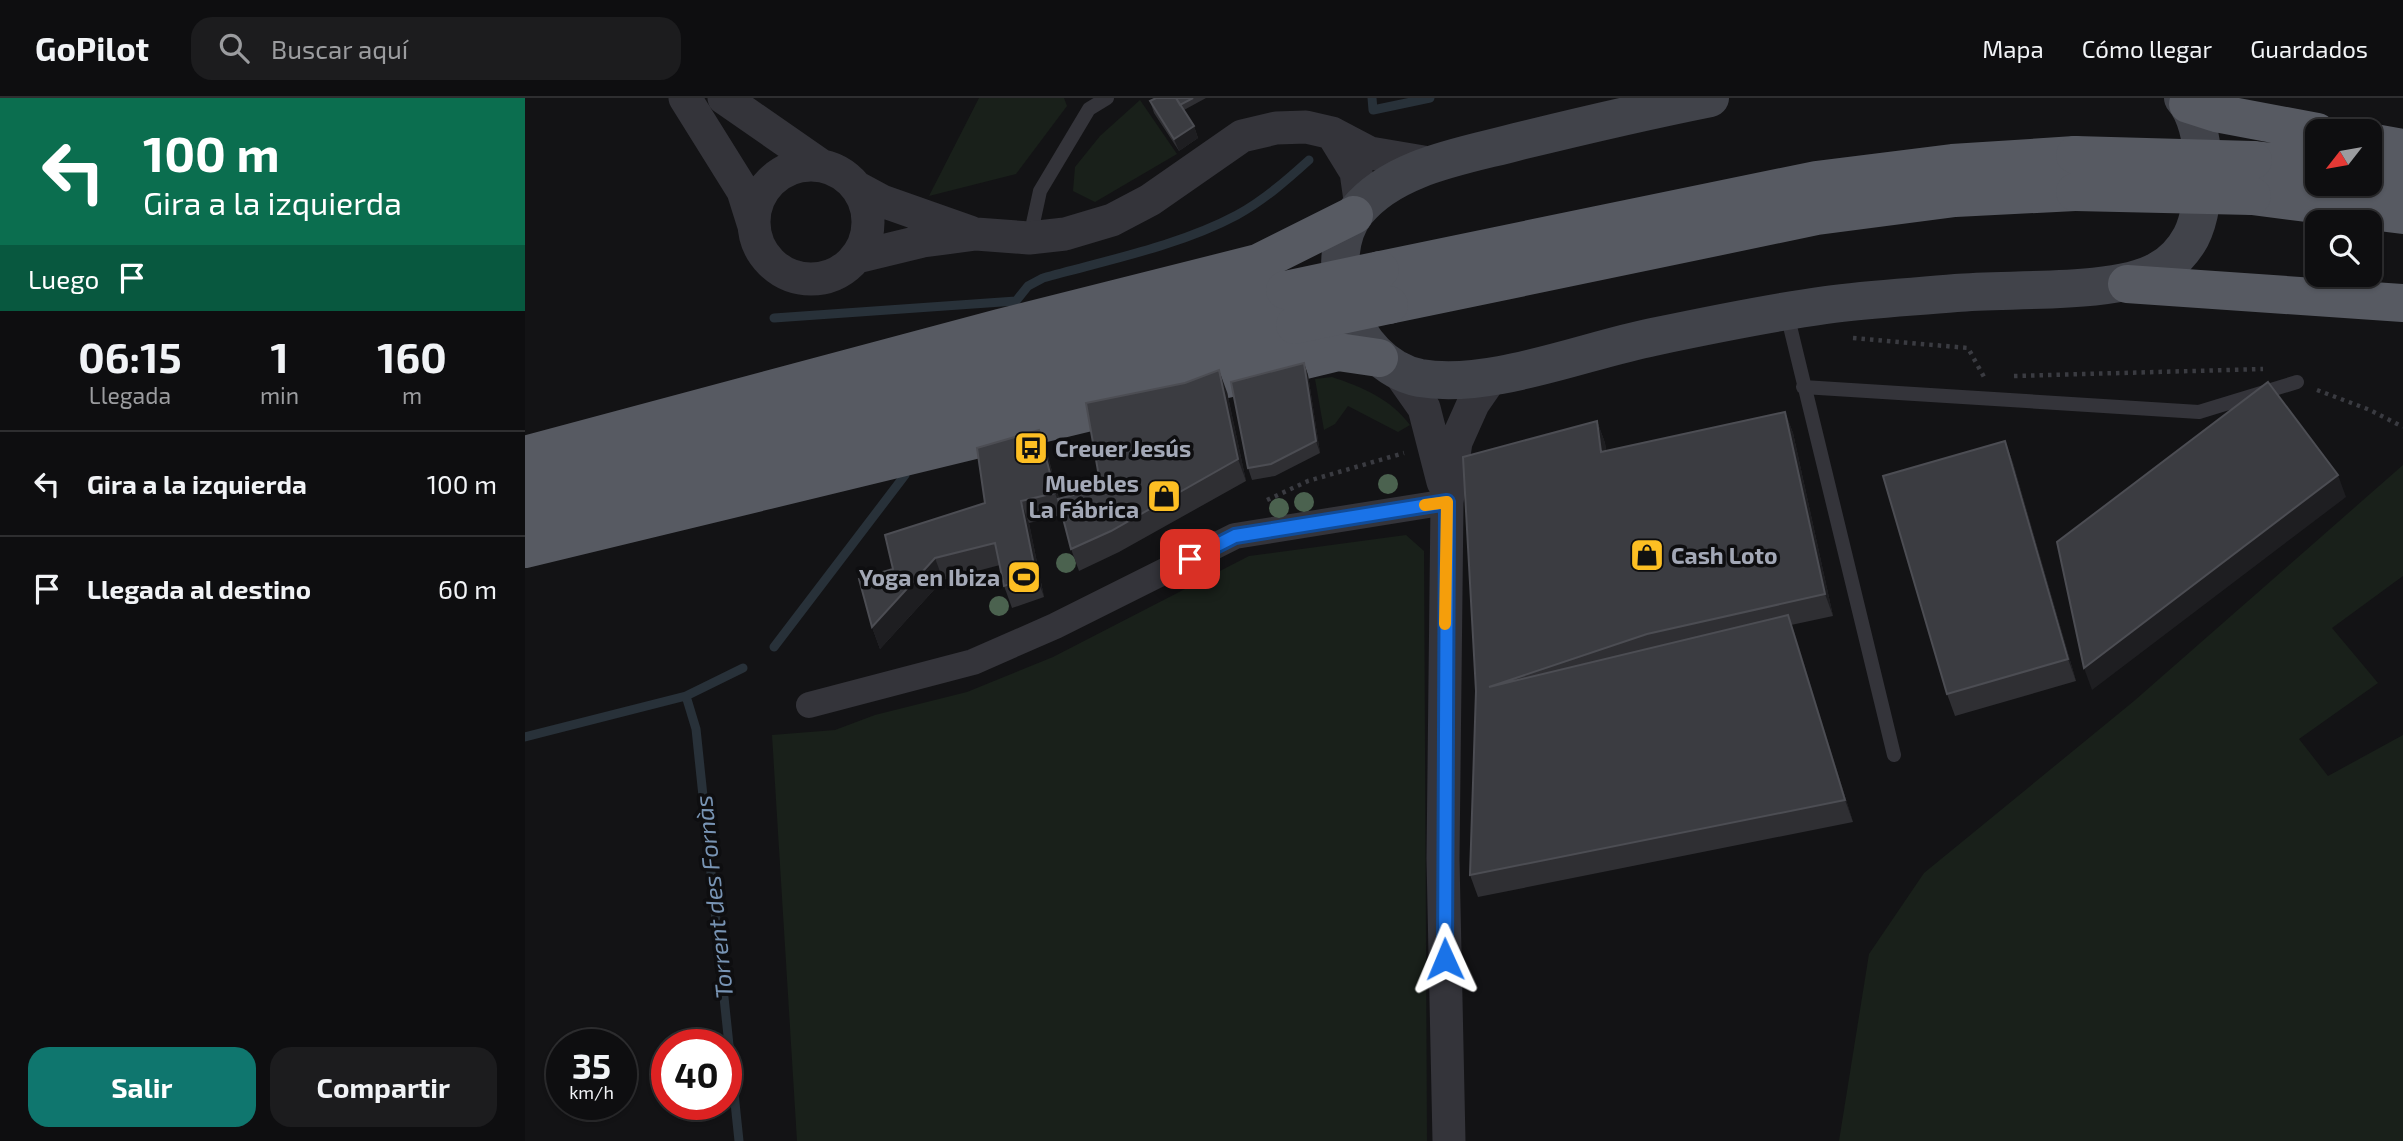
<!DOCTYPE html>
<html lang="es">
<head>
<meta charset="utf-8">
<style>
  body { margin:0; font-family:"Exo 2",sans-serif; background:#1c1c1e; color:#f1f3f6; height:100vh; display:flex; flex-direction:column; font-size:26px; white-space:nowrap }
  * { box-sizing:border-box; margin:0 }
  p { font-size:23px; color:#9b9c9f }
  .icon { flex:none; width:38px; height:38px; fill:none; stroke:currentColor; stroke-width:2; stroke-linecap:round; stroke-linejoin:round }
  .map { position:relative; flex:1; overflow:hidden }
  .panel { display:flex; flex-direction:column; background:#0e0e10; width:525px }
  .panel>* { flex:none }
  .banner { background:#0b6e4f; color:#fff; overflow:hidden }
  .needle { width:46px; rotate:239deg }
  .controls { position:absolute; left:1780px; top:21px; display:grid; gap:14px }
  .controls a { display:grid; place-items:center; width:77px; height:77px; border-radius:14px; background:#0e0e10; box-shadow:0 2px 5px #0004,0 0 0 2px #2e2e30; font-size:35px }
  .speed { position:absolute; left:21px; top:931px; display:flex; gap:14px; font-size:35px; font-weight:700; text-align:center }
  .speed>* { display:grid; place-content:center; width:91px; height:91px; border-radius:50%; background:#0e0e10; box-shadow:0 2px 5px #0004,0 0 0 2px #2e2e30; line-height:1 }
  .speed small { font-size:18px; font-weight:400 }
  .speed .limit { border:10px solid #d22; background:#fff; color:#111 }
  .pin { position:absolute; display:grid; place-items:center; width:60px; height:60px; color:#fff; margin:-30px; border-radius:14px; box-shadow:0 4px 10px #0006 }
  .me { position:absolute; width:77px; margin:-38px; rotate:359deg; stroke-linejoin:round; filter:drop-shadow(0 0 5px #0008) }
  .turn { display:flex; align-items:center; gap:24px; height:147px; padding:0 28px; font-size:32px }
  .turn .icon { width:91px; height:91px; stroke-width:2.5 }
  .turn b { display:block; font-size:49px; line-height:60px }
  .then { display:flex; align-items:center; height:66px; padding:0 28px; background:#0003; gap:14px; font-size:26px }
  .eta { display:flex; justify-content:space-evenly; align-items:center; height:119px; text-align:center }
  .eta b { font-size:42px; font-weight:700; line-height:49px }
  .cta { display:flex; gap:14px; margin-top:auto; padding:14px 28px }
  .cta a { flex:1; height:80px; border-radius:21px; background:#0f766e; color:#fff; font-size:28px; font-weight:700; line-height:80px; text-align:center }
  .cta a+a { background:#1c1c1e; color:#f1f3f6 }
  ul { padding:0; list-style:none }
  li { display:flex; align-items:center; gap:21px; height:105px; padding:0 28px; border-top:2px solid #2e2e30 }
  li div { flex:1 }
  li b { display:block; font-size:26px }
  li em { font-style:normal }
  header { display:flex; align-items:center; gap:42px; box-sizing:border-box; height:98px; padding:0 35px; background:#0e0e10; border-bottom:2px solid #2e2e30 }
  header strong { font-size:33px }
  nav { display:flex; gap:38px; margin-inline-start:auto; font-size:24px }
  .search { width:490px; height:63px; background:#1c1c1e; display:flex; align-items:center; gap:18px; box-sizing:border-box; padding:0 24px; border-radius:21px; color:#9b9c9f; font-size:26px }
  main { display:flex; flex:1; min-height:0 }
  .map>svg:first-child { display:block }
</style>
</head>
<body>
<header>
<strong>GoPilot</strong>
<div class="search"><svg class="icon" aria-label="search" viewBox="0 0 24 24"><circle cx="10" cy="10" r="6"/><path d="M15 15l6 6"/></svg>Buscar aquí</div>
<nav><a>Mapa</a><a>Cómo llegar</a><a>Guardados</a></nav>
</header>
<main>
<section class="panel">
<div class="banner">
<div class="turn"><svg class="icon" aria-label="left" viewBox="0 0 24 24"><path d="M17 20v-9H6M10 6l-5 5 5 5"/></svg><div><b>100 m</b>Gira a la izquierda</div></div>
<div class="then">Luego<svg class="icon" aria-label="arrive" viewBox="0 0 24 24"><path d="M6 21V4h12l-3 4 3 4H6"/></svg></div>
</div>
<div class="eta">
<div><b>06:15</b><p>Llegada</p></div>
<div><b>1</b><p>min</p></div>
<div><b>160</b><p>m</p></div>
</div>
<ul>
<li><svg class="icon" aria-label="left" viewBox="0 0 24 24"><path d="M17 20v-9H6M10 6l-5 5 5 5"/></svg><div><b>Gira a la izquierda</b></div><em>100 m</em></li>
<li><svg class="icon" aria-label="arrive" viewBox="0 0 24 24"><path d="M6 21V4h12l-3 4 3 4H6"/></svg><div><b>Llegada al destino</b></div><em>60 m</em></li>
</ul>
<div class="cta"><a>Salir</a><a>Compartir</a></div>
</section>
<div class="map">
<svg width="1878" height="1043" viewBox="0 0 1878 1043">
  <rect width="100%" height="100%" fill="#131315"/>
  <path fill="#19201a" d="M 454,0 L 539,0 L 542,8 L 491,76 L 404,98 Z
    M 615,2 L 652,56 L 570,104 L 548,93 L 550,69 L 575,38 Z
    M 807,279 C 837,289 866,301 885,327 L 873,334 L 823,308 L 810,326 L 799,332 L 790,281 Z
    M 1878,367 L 1878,478 L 1807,530 L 1853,585 L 1774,641 L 1803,678 L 1878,637 L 1878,1043 L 1314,1043 L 1344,856 L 1399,775 L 1609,603 Z
    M 881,437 L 899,453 L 902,1043 L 272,1043 L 247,637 L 310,632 L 350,617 L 442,594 L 528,559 L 724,458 Z"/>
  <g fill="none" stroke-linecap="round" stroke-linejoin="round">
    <path stroke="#283139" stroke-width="9" d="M 847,0 L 848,12 L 905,0
      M 249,220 L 491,203 L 503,188 L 518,180 C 582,162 654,148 712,117 C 739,102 762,82 784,62
      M 249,549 L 380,377
      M 161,598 L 171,631 L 214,1043
      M 0,639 L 161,598 L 218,570"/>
    <path stroke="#3a3b41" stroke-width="4.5" stroke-dasharray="3.5 5" stroke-linecap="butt" d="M 1328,240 L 1443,250 L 1459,279
      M 1489,278 L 1738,271
      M 1792,292 L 1845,312 L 1878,329
      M 742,402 L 783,383 L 879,355"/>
    <path stroke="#34343a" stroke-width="14" d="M 505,139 L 515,93 L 564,11 L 582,0
      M 1262,216 L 1369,657
      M 1278,289 L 1674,314 L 1772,284"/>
    <path stroke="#34343a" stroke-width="26" d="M 284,607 L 448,564 L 530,528 L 710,438 L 922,404"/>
    <path stroke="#34343a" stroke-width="33" d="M 160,0 L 218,93 L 229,128
      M 199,0 L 297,68
      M 807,35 L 831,74 L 836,109
      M229 124a57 57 0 1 1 114 0a57 57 0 1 1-114 0Z
      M 331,89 L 357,103 L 445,134
      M 332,159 L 398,143 L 451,136 L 504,140 L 540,136 L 587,122 L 625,102 L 717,38 L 751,30 L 781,29 L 807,35 L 845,55 L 910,66
      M 873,273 L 899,310 L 918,384
      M 924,1043 L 918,761 L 922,404 L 931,344 L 948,306 L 968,277"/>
    <path stroke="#41434a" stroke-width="38" d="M 1185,0 C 1120,13 1056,28 991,44 C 938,58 869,68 832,113 C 811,139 812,179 822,209 C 834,242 859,273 895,280 C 965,292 1058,253 1128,239 C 1185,227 1243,215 1301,207 C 1344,201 1388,199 1431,195 C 1483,190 1593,197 1634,172 C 1647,165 1659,152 1666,139 C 1683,106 1684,29 1658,0"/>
    <path stroke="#575a62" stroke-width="38" d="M 1663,6 L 1691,15 L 1792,34
      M 1844,44 L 1878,50
      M 1728,62 L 1792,69
      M 1844,77 L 1878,83
      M 1727,98 L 1878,117
      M 855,172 L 1291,82 L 1427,65 L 1550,57
      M 1602,186 L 1878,205
      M 864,207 L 1292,118 L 1430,100 L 1550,94
      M 0,357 L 474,230 L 733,165 L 829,117
      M 0,387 L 387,285 L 760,192
      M 0,420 L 577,272 L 770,227
      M 0,451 L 813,254 L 854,260"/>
    <path stroke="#575a62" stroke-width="38" d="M 1550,57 L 1728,62
      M 1550,94 L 1727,98
      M 760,192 L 855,172
      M 770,227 L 864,207"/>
  </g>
  <g fill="#4b624f">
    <circle cx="863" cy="386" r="10"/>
    <circle cx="779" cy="404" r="10"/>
    <circle cx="754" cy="410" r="10"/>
    <circle cx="541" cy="465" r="10"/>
    <circle cx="474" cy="508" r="10"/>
  </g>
  <path fill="#2f2f33" d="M 631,0 L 681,0 L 659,12 L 669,28 L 673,40 L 654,53 L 629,15 L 625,3 Z
    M 779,265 L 783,277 L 795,355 L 750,378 L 727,382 L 723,370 Z
    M 702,294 L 721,383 L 594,454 L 554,473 L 546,451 L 537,417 L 504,425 L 519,499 L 487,510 L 479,488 L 475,467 L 418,482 L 355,551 L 347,529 L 368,471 L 460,405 L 514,332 L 522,354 L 534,401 L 576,390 Z
    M 1260,314 L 1268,335 L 1308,518 L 1266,527 L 1328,724 L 953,799 L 945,777 L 951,593 L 1072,323 L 1080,345 L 1081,353 Z
    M 1480,343 L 1488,365 L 1551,583 L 1430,618 L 1422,596 Z"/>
  <path fill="#1e1e21" d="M 669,28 L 673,40 L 654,53 L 649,41 Z
    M 779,265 L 783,277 L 795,355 L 791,343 Z
    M 694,272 L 702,294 L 721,383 L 713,361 Z
    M 1260,314 L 1268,335 L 1308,518 L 1300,496 Z
    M 1072,323 L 1080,345 L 1084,375 L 1076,354 Z
    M 514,332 L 522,354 L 538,417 L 530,395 Z
    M 1480,343 L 1488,365 L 1551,583 L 1543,561 Z
    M 1813,377 L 1821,399 L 1567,592 L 1559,570 Z
    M 496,403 L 504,425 L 519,499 L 511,477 Z
    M 410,460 L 418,482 L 355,551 L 347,529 Z
    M 1263,517 L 1271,539 L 1328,724 L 1320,702 Z"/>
  <path fill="#3b3c41" stroke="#4c4d53" stroke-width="2" d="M 631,0 L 651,0 L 669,28 L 649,41 L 625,3 Z
    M 651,0 L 668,0 L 655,7 Z
    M 779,265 L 791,343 L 746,366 L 723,370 L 706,284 Z
    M 694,272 L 713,361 L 586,433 L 546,451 L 533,401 L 576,390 L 561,305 L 660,285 Z
    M 1743,284 L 1813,377 L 1559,570 L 1532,444 Z
    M 1260,314 L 1300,496 L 1122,536 L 964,589 L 1263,517 L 1320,702 L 945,777 L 951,593 L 938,359 L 1072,323 L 1076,354 Z
    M 514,332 L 530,395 L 496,403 L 511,477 L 479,488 L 470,445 L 410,460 L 347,529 L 334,481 L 368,471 L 360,437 L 460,405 L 452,350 Z
    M 1480,343 L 1543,561 L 1422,596 L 1358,378 Z"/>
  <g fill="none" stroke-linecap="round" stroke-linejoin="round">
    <g stroke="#114b97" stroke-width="18">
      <path id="route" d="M 665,461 L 710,438 L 922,404 L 920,861"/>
    </g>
    <use href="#route" stroke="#1a73e8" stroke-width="12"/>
    <path stroke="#f59e0b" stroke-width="12" d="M 900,407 L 922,404 L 920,526"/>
  </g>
  <defs>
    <g id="bus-square" transform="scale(1.75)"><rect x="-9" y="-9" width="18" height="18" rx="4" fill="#fdbf23" stroke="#0e0e10"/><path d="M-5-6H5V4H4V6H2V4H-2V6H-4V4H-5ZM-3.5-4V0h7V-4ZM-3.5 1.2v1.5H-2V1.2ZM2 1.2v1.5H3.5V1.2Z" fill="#111"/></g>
    <g id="shop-square" transform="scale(1.75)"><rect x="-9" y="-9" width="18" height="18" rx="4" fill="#fdbf23" stroke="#0e0e10"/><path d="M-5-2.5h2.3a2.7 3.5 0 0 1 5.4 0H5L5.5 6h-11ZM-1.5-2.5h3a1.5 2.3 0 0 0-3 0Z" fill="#111"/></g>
    <g id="stadium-square" transform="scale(1.75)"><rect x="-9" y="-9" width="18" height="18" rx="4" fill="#fdbf23" stroke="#0e0e10"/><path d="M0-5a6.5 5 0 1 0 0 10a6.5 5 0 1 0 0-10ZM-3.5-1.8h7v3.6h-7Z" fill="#111"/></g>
  </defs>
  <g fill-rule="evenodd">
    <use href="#bus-square" x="506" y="350"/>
    <use href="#shop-square" x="639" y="398"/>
    <use href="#shop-square" x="1122" y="457"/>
    <use href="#stadium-square" x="499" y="479"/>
  </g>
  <g text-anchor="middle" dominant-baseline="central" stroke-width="7" stroke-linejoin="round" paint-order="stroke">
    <g font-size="23" font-weight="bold" fill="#a3a8b6" stroke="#0e0e10" text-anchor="start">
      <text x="530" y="350">Creuer Jesús</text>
      <text x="614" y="385" text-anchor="end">Muebles<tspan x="614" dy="26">La Fábrica</tspan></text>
      <text x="1146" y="457">Cash Loto</text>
      <text x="475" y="479" text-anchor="end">Yoga en Ibiza</text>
    </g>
    <g font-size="24" font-style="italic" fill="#7894b4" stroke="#0e0e10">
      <text transform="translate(188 799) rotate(-96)">Torrent des Fornàs</text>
    </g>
  </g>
</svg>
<div class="controls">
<a><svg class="needle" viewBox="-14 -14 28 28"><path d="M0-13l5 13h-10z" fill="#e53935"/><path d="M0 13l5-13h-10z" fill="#9b9c9f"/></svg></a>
<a><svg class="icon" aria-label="search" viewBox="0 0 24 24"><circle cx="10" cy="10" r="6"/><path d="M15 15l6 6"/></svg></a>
</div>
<div class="speed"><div>35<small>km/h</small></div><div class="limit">40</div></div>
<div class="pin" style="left:665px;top:461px;background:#d93025"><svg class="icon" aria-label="arrive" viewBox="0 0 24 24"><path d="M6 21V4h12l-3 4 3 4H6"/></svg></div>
<svg class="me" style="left:920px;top:861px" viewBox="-20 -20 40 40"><path d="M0-17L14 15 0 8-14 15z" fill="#1a73e8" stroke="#fff" stroke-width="4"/></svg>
</div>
</main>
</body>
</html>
